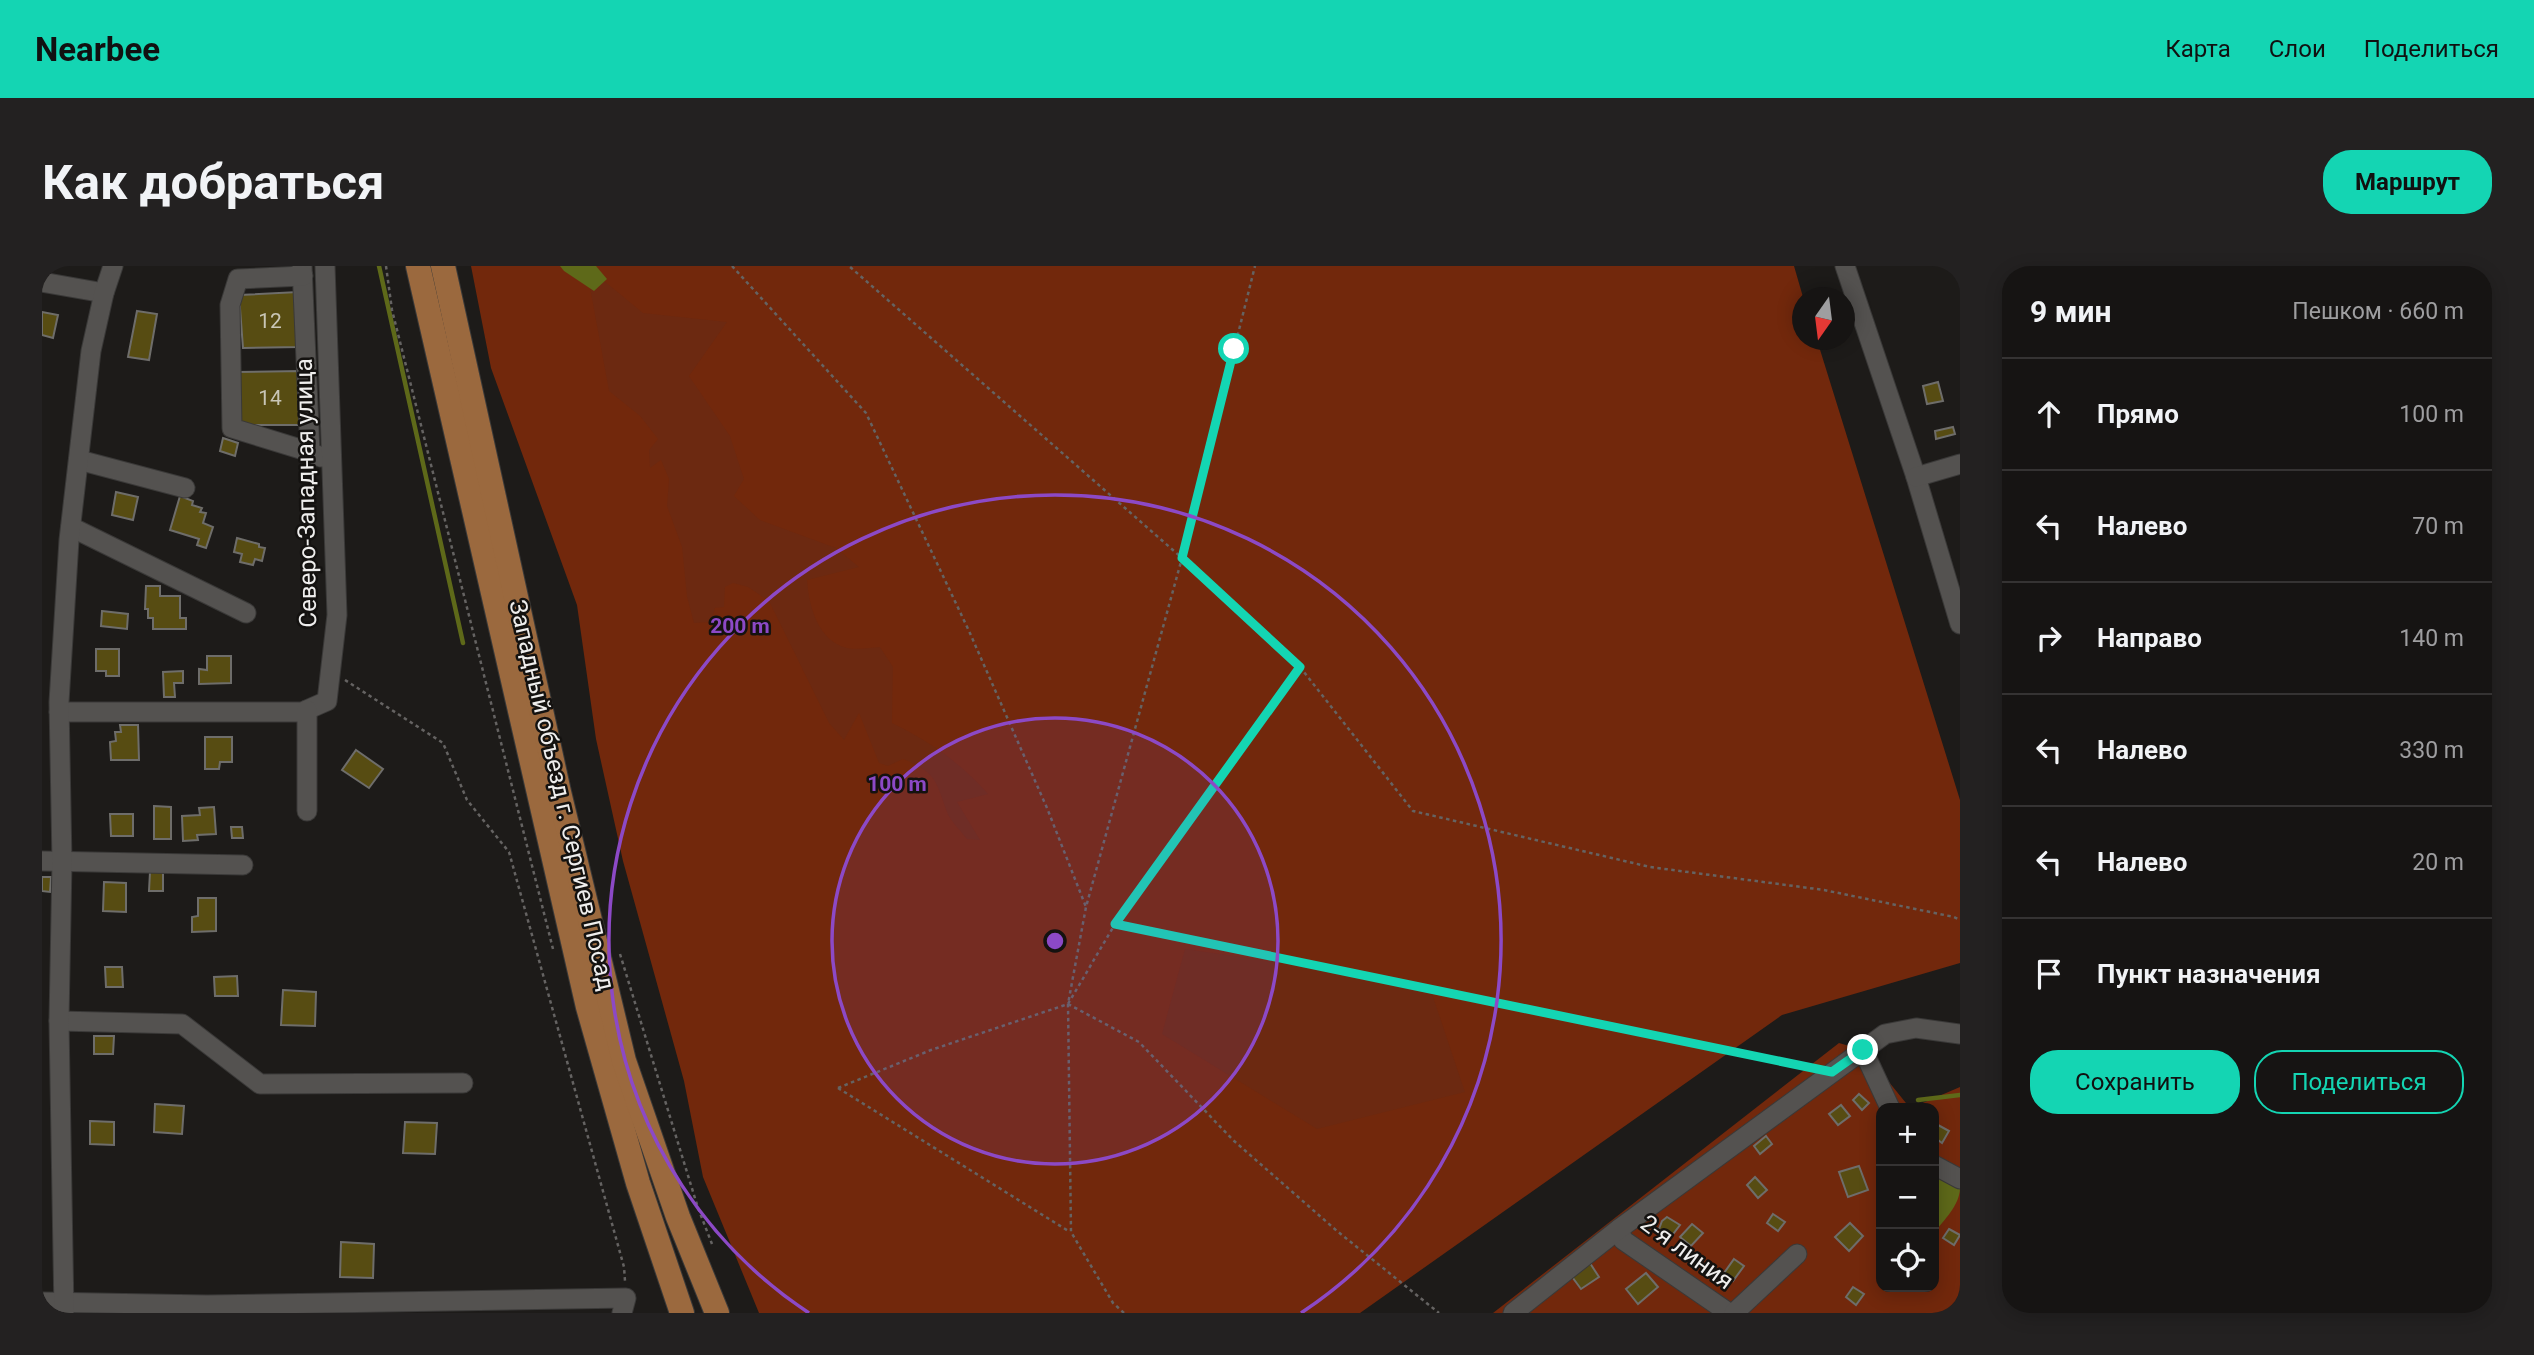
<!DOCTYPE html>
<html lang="ru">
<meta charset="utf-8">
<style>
body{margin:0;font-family:Roboto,sans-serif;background:#232121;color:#f1f3f6}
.controls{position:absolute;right:21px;bottom:21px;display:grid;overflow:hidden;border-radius:14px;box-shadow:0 4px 18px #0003}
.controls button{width:63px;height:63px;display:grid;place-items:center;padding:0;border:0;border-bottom:2px solid #353333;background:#161413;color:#f1f3f6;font:35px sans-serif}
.compass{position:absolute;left:1750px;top:21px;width:63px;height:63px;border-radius:50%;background:#161413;box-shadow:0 4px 18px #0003;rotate:194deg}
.stop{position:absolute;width:21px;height:21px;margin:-16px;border:5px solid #14d5b3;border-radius:50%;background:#fff}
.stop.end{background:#14d5b3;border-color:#fff;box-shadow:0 2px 7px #0008}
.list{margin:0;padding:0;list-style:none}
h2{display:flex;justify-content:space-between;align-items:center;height:91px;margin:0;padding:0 28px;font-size:30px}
h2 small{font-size:23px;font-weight:400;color:#9e9ea0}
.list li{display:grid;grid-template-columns:46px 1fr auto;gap:21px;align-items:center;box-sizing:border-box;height:112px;padding:0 28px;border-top:2px solid #353333}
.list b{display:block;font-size:26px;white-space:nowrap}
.list em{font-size:23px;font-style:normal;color:#9e9ea0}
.actions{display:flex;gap:14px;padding:21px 28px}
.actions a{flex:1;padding:16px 0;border:2px solid #14d5b3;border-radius:28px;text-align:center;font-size:24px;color:#14d5b3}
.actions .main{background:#14d5b3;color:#111}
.icon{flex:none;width:38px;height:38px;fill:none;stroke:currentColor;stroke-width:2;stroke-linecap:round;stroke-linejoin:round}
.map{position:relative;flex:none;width:1918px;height:1047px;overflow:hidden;border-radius:28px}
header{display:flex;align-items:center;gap:42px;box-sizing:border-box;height:98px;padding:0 35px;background:#14d5b3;color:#111}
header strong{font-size:33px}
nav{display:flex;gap:38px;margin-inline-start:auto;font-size:24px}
.intro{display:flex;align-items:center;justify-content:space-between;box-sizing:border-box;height:168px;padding:0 42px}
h1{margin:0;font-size:49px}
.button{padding:18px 32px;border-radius:28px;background:#14d5b3;color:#111;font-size:24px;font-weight:700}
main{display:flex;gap:42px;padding:0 42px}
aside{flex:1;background:#161413;border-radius:28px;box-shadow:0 4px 18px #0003}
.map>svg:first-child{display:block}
</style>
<header>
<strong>Nearbee</strong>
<nav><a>Карта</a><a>Слои</a><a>Поделиться</a></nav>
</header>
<div class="intro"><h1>Как добраться</h1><a class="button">Маршрут</a></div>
<main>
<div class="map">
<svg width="1918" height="1047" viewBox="0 0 1918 1047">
<rect width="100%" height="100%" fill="#1d1b19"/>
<!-- green -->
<g fill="#72280c">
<path d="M429 0H1752L1761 31 1760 74H1775L1918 534V697L1740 749 1318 1047H717L661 911 642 815 581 595 554 473 535 339 449 102Z"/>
<path d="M1797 777 1821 784 1868 842H1839V1021H1892V842H1869L1918 821V1047H1451Z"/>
</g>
<!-- forest -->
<g fill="#6c2911">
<path d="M544 0 601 47 685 56 647 110 688 170 702 213 692 230 718 254 794 282 817 301 765 314C767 338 774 369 799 380 809 385 827 382 838 381L851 401 850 457C886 474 920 498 946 528L915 536 938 574 925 573C919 565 909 556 905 546 894 515 894 506 861 493L846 500 837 497 817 447 802 474 787 457 727 335 706 321 691 317 683 321 682 341 673 342 669 356 652 357 645 331 640 281 625 240 627 213 619 194 608 202 607 184 616 173 598 150 567 125Z"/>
<path d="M1143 683 1387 719 1423 826 1275 863 1120 768Z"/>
</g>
<!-- water -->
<g fill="#5e6919">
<path d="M518 0H554L565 13 552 25 522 5Z"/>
<path d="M1892 909 1918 923C1917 940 1902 954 1892 967Z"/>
</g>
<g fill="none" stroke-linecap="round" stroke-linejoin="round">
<!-- stream -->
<g stroke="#5e6919" stroke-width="4.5">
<path d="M337 0 421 377"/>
<path d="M1876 834 1918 829"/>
</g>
</g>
<!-- building -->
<g fill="#574c12" stroke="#6e6d6a" stroke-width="2">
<path d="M256 26 257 81 201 82 197 29Z"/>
<path d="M95 45 115 48 107 94 86 91Z"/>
<path d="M0 46 16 49 11 72 0 69Z"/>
<path d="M260 105 261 159H198L194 106Z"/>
<path d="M1896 116 1901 135 1885 138 1881 120Z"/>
<path d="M1911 161 1913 168 1894 173 1893 165Z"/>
<path d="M181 172 196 177 193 190 178 185Z"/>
<path d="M74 226 96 231 91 254 70 249Z"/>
<path d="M138 230 151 235 150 239 160 242 158 246 164 247 161 257 171 261 164 282 155 279 157 273 128 264Z"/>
<path d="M195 272 217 278V281L223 282 220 295 213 293 211 299 198 296 200 288 192 286Z"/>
<path d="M104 320H118V330H138V352H144V363H111V352H106V343H103Z"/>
<path d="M60 345 86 348 85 363 59 360Z"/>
<path d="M54 383H77V410H64V405H54Z"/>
<path d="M165 390H189V417L157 418V403L165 404Z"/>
<path d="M141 405V417H132L133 431H122L121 406Z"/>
<path d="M78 459H96L97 494H69L68 476 74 475 73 466H79Z"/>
<path d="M163 471H190V496H178L177 503H163Z"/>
<path d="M314 484 341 503 327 522 300 504Z"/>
<path d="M112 540 129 541V573H112Z"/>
<path d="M172 541 174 568 155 569 156 574 141 575 140 550 158 549 157 542Z"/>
<path d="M68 548H91V570H69Z"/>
<path d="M189 561H200L201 572H190Z"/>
<path d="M108 606H121V625H107Z"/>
<path d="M0 611H9L8 626 0 625Z"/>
<path d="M62 616 84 617V646L61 645Z"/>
<path d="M156 632H174V665L150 666V651L156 650Z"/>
<path d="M63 701H80L81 721H64Z"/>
<path d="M195 710 196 730H173L172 711Z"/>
<path d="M241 724 274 726 273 760 239 759Z"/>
<path d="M52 770H72L71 788H52Z"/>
<path d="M1817 828 1827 837 1820 844 1811 834Z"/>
<path d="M113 838 142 840 140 868 112 866Z"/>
<path d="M1799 839 1808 850 1796 859 1787 848Z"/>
<path d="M48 855 72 856V879L48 878Z"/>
<path d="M363 856 395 857 393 888 361 887Z"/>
<path d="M1896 859 1907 865 1900 877 1892 871V865Z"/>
<path d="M1724 870 1730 878 1718 888 1712 880Z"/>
<path d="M1817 900 1826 924 1806 931 1797 906Z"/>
<path d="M1713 911 1725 924 1716 932 1705 919Z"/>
<path d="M1731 948 1743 956 1736 965 1725 957Z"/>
<path d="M1625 951 1638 959 1628 972 1617 963 1620 955Z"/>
<path d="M1808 957 1821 970 1807 985 1793 971Z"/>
<path d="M1650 958 1661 967 1649 980 1638 971Z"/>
<path d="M1907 963 1918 969 1912 979 1901 972Z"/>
<path d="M299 976 332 978 331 1012 298 1011Z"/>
<path d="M1692 993 1702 1000 1691 1015 1682 1007Z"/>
<path d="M1546 994 1557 1011 1539 1023 1528 1008Z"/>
<path d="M1604 1007 1616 1021 1596 1038 1584 1023Z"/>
<path d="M1811 1021 1822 1028 1814 1039 1804 1031Z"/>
</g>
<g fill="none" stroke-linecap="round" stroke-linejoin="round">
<!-- minor casing -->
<g stroke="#3a3938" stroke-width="21">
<g id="minor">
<path d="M260 0 268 186 279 191"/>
<path d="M1803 0 1874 211 1918 358"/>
<path d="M261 10 196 13 188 39 190 162 268 186"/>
<path d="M0 16 62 27"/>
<path d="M37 194 143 222"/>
<path d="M1874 211 1918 198"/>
<path d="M29 261 204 347"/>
<path d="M17 446H260L285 435 295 349 283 0"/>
<path d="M265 545V444"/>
<path d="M0 595 201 599"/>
<path d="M17 755 140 758 218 818 421 817"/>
<path d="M1821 784 1848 842"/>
<path d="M1892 899 1918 913"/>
<path d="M1577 963 1581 974 1687 1047"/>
<path d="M0 1036 165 1039 584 1032 580 1047"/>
<path d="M22 1047 17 755 20 596 17 436 27 274 49 85 62 27 71 0"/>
<path d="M1471 1047 1577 963 1843 768 1874 762 1918 768"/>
<path d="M1692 1047 1755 988"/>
</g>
</g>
<!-- major casing -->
<g stroke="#3a3938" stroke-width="26">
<g id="major">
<path d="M376 0 546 741 596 917 640 1047"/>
<path d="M401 0 517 526 582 795 636 951 675 1047"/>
</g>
</g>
<!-- path -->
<g stroke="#656362" stroke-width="2.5" stroke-dasharray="3.5 3.5" stroke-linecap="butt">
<path d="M344 0 350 44 511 683"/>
<path d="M690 0 824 147 927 365 1005 542 1044 641"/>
<path d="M1258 401 1371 545 1608 601 1782 624 1912 651 1918 654"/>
<path d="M303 414 401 477 425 534 467 586 582 1001 583 1015"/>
<path d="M1074 658 1766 802"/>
<path d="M578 688 656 942 670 978"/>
<path d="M1026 738 1097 776 1191 874 1295 965 1397 1047"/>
<path d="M796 822 889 784 1026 738 1073 658 1258 401 1140 292 807 0"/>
<path d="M796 822 1028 966"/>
<path d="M1082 1047 1071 1037 1029 966 1026 738 1044 641 1140 292 1213 0"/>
</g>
<!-- minor -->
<use href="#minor" stroke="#545250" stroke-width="19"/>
<!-- major -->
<use href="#major" stroke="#9b693e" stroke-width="24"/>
</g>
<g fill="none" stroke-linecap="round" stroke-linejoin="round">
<!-- route -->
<path stroke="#14d5b3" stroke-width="9" d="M1192 83 1140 292 1258 401 1073 658 1790 806 1821 784"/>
</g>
<!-- distance rings -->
<circle cx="1013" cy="675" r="223" fill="#8c49c6" fill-opacity=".12"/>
<g fill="none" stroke="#8c49c6" stroke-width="3.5">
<circle cx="1013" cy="675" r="223"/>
<path d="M767 1047A446 446 0 1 1 1259 1047"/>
</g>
<g text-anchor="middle" stroke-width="5" stroke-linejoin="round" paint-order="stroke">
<!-- number labels -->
<g font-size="21" fill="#c9c6b6">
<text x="228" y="62">12</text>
<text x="228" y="139">14</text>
</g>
<!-- street labels -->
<g font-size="24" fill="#efeeed" stroke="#141210">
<text transform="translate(264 227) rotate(-91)" y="8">Северо-Западная улица</text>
<text transform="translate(520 529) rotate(77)" y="8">Западный объезд г. Сергиев Посад</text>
<text transform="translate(1645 986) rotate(36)" y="8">2-я линия</text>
</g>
</g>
<circle cx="1013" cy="675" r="10" fill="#8c49c6" stroke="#141210" stroke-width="3.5"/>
<g font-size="21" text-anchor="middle" font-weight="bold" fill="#8c49c6" stroke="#141210" stroke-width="5" stroke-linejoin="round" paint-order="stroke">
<text x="698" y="367">200 m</text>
<text x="855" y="525">100 m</text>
</g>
</svg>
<div class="controls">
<button>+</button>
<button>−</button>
<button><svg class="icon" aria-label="locate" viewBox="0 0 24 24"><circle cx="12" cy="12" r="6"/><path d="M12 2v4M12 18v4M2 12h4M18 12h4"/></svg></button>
</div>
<svg class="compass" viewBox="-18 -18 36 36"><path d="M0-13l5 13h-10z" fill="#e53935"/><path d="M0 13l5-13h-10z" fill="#9e9ea0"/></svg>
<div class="stop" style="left:1192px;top:83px"></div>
<div class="stop end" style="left:1821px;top:784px"></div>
</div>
<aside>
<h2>9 мин<small>Пешком · 660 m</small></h2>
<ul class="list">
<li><svg class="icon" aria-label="ahead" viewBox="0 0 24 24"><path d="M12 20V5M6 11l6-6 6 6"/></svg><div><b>Прямо</b></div><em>100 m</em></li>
<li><svg class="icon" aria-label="left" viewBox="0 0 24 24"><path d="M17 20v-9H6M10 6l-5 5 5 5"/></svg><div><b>Налево</b></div><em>70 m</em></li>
<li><svg class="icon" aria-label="right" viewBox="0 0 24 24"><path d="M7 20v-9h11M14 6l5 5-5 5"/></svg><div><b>Направо</b></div><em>140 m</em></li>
<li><svg class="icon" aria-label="left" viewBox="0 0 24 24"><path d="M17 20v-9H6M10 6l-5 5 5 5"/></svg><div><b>Налево</b></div><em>330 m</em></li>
<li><svg class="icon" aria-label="left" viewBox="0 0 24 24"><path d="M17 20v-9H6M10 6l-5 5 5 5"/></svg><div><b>Налево</b></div><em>20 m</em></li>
<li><svg class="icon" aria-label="arrive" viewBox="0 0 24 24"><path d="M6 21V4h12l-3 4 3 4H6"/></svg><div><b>Пункт назначения</b></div></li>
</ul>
<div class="actions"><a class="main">Сохранить</a><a>Поделиться</a></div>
</aside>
</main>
